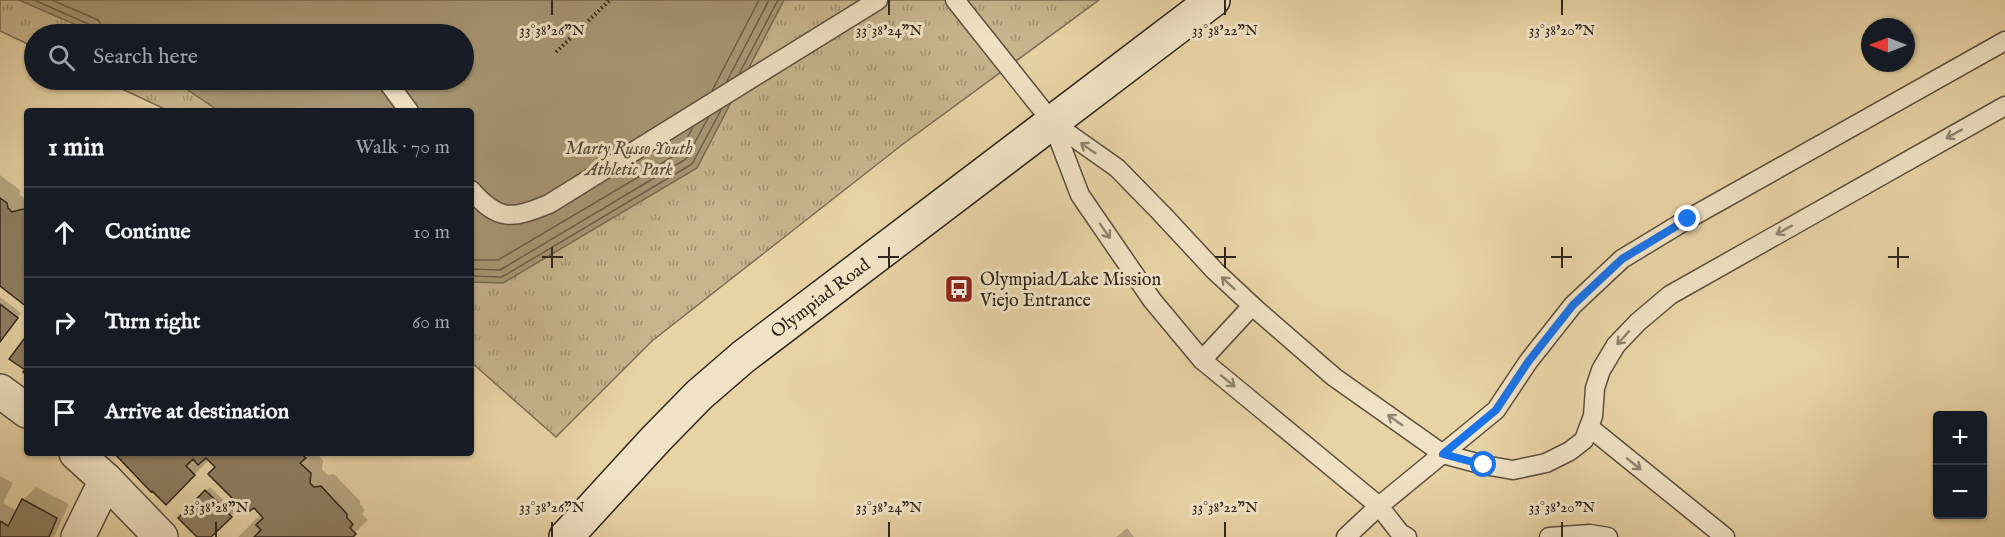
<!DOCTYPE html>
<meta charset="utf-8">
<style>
body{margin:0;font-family:"IM FELL English",serif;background:#20242c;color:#f1f3f6}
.controls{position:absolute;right:18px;bottom:18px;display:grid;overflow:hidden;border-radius:6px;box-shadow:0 2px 4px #0004}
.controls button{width:54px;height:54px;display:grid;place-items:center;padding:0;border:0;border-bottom:2px solid #363941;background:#171b24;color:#f1f3f6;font:30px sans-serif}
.compass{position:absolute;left:1861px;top:18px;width:54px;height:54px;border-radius:50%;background:#171b24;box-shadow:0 2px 4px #0004;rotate:270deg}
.stop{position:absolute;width:18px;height:18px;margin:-14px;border:4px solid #1a73e8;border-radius:50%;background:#fff}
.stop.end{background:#1a73e8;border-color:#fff;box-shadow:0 2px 6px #0008}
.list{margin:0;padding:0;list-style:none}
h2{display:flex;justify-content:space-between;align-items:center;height:78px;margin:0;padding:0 24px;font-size:26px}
h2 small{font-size:20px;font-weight:400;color:#9ea1a6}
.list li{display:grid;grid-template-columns:39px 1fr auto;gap:18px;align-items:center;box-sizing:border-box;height:90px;padding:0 24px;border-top:2px solid #363941}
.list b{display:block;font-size:22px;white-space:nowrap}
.list em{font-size:20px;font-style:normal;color:#9ea1a6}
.icon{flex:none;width:33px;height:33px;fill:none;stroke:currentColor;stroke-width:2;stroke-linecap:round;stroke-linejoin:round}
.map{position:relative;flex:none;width:2005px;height:537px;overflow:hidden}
.search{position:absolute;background:#171b24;box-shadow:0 2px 4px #0004;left:24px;top:24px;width:450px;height:66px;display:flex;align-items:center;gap:15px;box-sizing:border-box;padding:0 21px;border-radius:33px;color:#9ea1a6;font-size:22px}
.panel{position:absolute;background:#171b24;box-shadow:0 2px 4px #0004;left:24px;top:108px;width:450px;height:348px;border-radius:6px}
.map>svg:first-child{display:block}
</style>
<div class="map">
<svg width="2005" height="537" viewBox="0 0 2005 537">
<defs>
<pattern id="park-tufts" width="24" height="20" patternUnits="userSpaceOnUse" patternTransform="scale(1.5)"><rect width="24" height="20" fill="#c8b58e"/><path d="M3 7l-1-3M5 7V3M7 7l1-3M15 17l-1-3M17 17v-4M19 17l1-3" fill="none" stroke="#a39373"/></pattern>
</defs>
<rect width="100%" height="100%" fill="#e8d3a5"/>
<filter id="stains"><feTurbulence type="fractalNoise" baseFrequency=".00333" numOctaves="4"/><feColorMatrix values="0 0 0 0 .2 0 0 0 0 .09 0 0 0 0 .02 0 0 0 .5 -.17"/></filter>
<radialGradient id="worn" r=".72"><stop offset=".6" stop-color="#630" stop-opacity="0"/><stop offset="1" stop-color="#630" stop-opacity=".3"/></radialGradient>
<!-- park -->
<path fill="url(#park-tufts)" stroke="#7b6d55" stroke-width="1.5" d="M0 0H1099L903 144 652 341 556 437 471 362V111H169L103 80H464V34H34V47L0 31Z"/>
<!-- water -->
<path fill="#a99876" stroke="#786a52" stroke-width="1.5" d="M19 0H784L697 168 503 283 471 282V111H219L173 80H464V34H97Z"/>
<!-- shadow -->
<g fill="#0003">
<path d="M0 175 20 190V195L27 200V305L0 285Z"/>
<path d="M0 297 21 313 0 341Z"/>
<path d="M116 453H316L323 460 322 470 328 475 334 474 360 501V504L365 510 362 514 368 520 350 537H238L259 516 263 520 265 517 209 460 166 503Z"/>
<path d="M0 476 13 483 3 503 17 511 23 500 36 487 69 504 54 537H0Z"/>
<path d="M210 487 235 512 209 537H199L180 518Z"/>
<path d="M1127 528 1134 537H1116Z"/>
</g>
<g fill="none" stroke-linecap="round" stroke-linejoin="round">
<!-- shore -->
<g stroke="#6c5e49" stroke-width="1.5">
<path d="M34 0 93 26 97 30V34"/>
<path d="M52 0 98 20 103 27 105 34"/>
<path d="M739 74 778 0"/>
<path d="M727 81 769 0"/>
<path d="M712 91 759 0"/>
<path d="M471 260H498L679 153 693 127"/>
<path d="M471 269 500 270 686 159 708 118"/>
<path d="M471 276 502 277 692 164 721 110"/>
</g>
</g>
<!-- building -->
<g fill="#8f7f63" stroke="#2e251c" stroke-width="1.5">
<path d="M0 198 7 203 8 208 12 212 23 209 27 212V307L0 286Z"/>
<path d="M0 304 18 318 0 342Z"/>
<path d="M27 335V375L23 372 25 370 9 359Z"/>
<path d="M114 453H300L306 458 300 463 311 473 310 483 314 487 321 486 347 514V518L353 524 350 528 356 534 353 537H254L261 530 256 525 263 518 254 508 247 513 208 474 215 467 206 458 198 465 193 459 186 466 195 475 166 505 152 491 151 492Z"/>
<path d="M205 490 232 517 211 537H197L178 518Z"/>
<path d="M22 499 57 518 49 537H0V521L8 526Z"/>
</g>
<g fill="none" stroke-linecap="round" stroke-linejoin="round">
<!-- service casing -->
<g stroke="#5c503e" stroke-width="21">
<g id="service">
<path d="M955 0 1052 122 1117 168 1162 214 1215 271 1258 311 1334 377 1443 454 1484 465 1513 470 1546 463 1570 451 1584 440 1593 416 1595 388 1601 370 1616 345 1638 322 1670 295 2005 106"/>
<path d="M386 80 409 111"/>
<path d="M1052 122 1080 195 1152 300 1202 360 1379 506 1400 533 1407 537"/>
<path d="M471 190C499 222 512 219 549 204L878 0"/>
<path d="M1202 360 1252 306"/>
<path d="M1589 427 1725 537"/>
<path d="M1346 537 1379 506 1496 410 1528 362 1573 305 1622 259 1688 219 2005 41"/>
<path d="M1549 537 1590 534 1608 537"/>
</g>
</g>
<!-- minor casing -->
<g stroke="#5c503e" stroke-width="36">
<g id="minor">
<path d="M0 391 27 411"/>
<path d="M76 453 106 480 161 537"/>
<path d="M78 537 106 480"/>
</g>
</g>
<!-- secondary casing -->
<g stroke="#2e251c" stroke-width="36">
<path id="secondary" d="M566 537 656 439 699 395 743 357 1213 0"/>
</g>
<!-- path -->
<path stroke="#2e251c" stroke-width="4" stroke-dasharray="1.5 3" stroke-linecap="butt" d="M556 52 610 0"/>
<!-- service -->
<use href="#service" stroke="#f0e2c4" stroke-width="18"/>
<!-- minor -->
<use href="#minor" stroke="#f0e2c4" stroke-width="33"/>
<!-- secondary -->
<use href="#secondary" stroke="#f0e2c4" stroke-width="33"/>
</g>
<!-- one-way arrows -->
<defs><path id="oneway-shaft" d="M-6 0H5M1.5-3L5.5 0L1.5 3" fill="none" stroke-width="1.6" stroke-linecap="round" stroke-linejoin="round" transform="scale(1.5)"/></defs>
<g stroke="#8f8470">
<use href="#oneway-shaft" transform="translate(1954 134) rotate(151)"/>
<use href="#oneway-shaft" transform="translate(1088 148) rotate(-145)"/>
<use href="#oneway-shaft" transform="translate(1784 230) rotate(151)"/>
<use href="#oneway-shaft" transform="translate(1105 231) rotate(55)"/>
<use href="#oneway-shaft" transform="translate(1228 283) rotate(-137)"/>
<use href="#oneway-shaft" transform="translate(1623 338) rotate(132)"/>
<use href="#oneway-shaft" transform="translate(1228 381) rotate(39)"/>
<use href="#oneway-shaft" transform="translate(1395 420) rotate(-145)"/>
<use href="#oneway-shaft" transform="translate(1634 464) rotate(39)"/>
</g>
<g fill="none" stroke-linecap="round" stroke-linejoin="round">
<!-- route -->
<path stroke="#1a73e8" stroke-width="8" d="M1484 465 1443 454 1496 410 1528 362 1573 305 1622 259 1688 219"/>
</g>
<!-- ticks -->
<path fill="none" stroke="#2e251c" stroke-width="2" d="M552 0V15M889 0V15M1225 0V15M1562 0V15M552 247V268M889 247V268M1225 247V268M1562 247V268M1898 247V268M542 257H563M878 257H899M1215 257H1236M1551 257H1572M1888 257H1909M216 522V537M552 522V537M889 522V537M1225 522V537M1562 522V537"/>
<!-- icons -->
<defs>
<g id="bus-square" transform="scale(1.5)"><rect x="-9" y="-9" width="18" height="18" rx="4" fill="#8f2418" stroke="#f0e2c4"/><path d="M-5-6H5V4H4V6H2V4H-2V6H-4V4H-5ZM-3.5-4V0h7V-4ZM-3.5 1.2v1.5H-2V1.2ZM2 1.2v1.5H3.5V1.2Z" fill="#fff"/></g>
</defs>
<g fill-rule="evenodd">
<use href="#bus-square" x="959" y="289"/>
</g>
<g text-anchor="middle" stroke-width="6" stroke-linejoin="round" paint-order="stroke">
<!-- park labels -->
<g font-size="18" font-style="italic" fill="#544938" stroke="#f0e2c4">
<text x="629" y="154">Marty Russo Youth<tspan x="629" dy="21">Athletic Park</tspan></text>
</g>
<!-- poi labels -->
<g font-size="18" fill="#2e251c" stroke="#f0e2c4" text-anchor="start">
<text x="980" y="285">Olympiad/Lake Mission<tspan x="980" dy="21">Viejo Entrance</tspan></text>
</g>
<!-- street labels -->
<g font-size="18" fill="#2e251c" stroke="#f0e2c4">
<text transform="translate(820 298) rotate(-37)" y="6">Olympiad Road</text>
</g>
</g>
<g font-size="15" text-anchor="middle" fill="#2e251c" stroke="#f0e2c4" stroke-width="6" stroke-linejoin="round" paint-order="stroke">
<text x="552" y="35">33°38'26"N</text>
<text x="889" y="35">33°38'24"N</text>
<text x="1225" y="35">33°38'22"N</text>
<text x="1562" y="35">33°38'20"N</text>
<text x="216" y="512">33°38'28"N</text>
<text x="552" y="512">33°38'26"N</text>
<text x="889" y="512">33°38'24"N</text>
<text x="1225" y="512">33°38'22"N</text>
<text x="1562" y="512">33°38'20"N</text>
</g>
<rect width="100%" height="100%" filter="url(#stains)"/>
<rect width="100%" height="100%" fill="url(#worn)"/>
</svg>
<div class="controls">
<button>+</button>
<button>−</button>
</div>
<svg class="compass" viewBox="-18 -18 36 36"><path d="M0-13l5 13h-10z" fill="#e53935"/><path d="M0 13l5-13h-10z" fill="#9ea1a6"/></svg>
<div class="stop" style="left:1484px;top:465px"></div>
<div class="stop end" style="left:1688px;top:219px"></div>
<div class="search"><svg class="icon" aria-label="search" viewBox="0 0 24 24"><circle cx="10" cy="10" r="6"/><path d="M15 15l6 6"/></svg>Search here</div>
<section class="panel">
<h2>1 min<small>Walk · 70 m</small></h2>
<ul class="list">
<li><svg class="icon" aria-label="ahead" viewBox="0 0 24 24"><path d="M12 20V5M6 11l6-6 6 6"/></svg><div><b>Continue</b></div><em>10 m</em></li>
<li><svg class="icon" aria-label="right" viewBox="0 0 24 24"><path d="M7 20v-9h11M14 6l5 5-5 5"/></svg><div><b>Turn right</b></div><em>60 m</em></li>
<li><svg class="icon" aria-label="arrive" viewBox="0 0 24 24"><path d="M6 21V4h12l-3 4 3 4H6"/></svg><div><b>Arrive at destination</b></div></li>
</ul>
</section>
</div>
